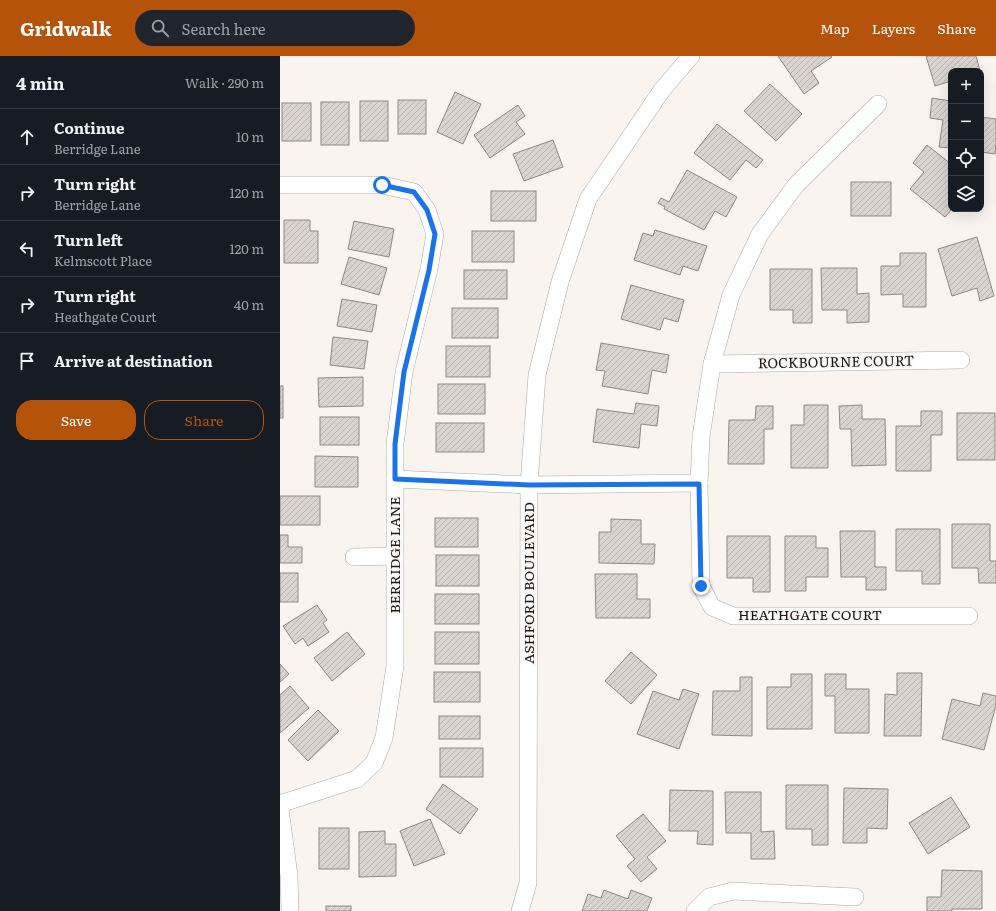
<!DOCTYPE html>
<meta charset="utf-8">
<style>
body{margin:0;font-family:Literata,serif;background:#20242c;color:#f1f3f6}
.controls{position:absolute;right:12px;top:12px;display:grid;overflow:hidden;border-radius:8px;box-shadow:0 4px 16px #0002}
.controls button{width:36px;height:36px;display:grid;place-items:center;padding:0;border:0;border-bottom:1px solid #363941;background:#171b24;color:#f1f3f6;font:20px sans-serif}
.stop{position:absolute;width:12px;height:12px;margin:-9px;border:3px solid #1a73e8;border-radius:50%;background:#fff}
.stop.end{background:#1a73e8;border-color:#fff;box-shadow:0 1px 4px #0008}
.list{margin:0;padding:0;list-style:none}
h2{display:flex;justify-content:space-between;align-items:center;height:52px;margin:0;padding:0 16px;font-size:17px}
h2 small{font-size:13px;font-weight:400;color:#9ea1a6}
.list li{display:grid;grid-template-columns:26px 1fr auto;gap:12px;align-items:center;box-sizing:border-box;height:56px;padding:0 16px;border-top:1px solid #363941}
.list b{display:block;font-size:15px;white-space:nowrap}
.list p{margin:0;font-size:13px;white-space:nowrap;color:#9ea1a6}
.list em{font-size:13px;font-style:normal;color:#9ea1a6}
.actions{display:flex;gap:8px;padding:12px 16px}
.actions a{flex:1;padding:9px 0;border:1px solid #b45309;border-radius:16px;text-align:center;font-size:14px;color:#b45309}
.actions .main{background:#b45309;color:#fff}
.icon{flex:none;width:22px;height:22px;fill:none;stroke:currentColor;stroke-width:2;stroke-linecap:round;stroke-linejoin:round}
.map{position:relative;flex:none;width:716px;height:855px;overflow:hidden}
header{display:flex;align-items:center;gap:24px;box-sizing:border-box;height:56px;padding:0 20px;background:#b45309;color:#fff}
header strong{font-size:19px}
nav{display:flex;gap:22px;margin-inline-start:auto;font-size:14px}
.search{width:280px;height:36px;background:#20242c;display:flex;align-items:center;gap:10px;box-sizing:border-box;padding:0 14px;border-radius:22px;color:#9ea1a6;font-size:15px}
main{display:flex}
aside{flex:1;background:#171b24}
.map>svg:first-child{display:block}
</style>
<header>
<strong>Gridwalk</strong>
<div class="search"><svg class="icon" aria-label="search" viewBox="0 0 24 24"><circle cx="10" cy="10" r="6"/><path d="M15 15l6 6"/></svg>Search here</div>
<nav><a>Map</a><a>Layers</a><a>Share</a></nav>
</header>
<main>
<aside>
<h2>4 min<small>Walk · 290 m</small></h2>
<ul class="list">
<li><svg class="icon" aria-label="ahead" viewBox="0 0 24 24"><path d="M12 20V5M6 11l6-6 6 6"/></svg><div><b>Continue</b><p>Berridge Lane</p></div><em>10 m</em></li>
<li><svg class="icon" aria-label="right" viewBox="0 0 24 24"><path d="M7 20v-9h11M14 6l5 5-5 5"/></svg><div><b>Turn right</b><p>Berridge Lane</p></div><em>120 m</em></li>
<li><svg class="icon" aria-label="left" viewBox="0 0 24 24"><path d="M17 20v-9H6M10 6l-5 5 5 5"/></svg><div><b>Turn left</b><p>Kelmscott Place</p></div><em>120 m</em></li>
<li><svg class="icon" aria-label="right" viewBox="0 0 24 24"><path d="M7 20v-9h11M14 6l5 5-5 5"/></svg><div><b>Turn right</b><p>Heathgate Court</p></div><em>40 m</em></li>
<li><svg class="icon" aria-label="arrive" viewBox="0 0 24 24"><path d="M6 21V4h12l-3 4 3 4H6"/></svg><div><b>Arrive at destination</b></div></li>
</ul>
<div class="actions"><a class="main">Save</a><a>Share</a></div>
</aside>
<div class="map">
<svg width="716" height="855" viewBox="0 0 716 855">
<defs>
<pattern id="building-hatch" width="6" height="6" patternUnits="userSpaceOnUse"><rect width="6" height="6" fill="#d9d4d0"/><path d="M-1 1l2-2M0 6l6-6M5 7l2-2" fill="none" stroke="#bab5b2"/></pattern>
</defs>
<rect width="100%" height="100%" fill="#faf4f1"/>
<!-- building -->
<g fill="url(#building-hatch)" stroke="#8e8986">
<path d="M498 0H551L552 1 531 15 539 27 524 38Z"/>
<path d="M646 0H696L700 15H671V25L655 30Z"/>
<path d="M490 28 522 58 496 85 464 55Z"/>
<path d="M175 36 201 48 183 88 157 76Z"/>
<path d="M652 42 671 45V92L659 91 663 64 650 62Z"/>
<rect x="118" y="44" width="28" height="34"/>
<rect x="80" y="45" width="28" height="40"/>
<rect x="41" y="46" width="28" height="43"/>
<rect x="2" y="47" width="29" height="38"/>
<path d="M238 49 245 60 236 66 245 78 210 102 194 79Z"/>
<path d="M701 61 716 63V88L715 98 701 96Z"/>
<path d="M437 68 483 104 476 112 466 104 450 124 414 97Z"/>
<path d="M273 84 283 111 244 125 233 98Z"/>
<path d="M647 89 671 108V153H672L665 161 630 133 644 116 633 107Z"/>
<path d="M407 114 457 141 446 161 435 155 424 174 384 153 385 151 378 147 381 142 389 146Z"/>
<rect x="571" y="126" width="40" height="34"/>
<rect x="211" y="135" width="45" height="30"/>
<path d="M4 164H30V175H38V207H4Z"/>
<path d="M74 165 114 173 109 201 68 193Z"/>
<path d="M375 174 427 190 418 215 403 210 400 219 354 204 363 177 373 180Z"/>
<rect x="192" y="175" width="42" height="31"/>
<path d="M697 181 714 240 700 245 697 232 672 240 658 193Z"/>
<path d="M620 197H646V251H623V238L601 239V210H620Z"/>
<path d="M69 201 107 212 99 239 61 228Z"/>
<path d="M541 212H577V238L589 237V266L567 267V254H542Z"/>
<path d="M490 213H532V267H513V254H490Z"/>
<rect x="184" y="214" width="43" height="29"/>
<path d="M351 229 404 244 398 266 384 262 380 274 341 263Z"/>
<path d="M62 243 97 249 92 276 57 270Z"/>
<rect x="172" y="252" width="46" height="30"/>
<path d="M53 281 88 285 84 313 50 309Z"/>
<path d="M321 287 389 299 386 317 372 314 368 338 322 330 325 315 316 314Z"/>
<rect x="166" y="290" width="44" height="31"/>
<path d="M83 321V350L39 351 38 322Z"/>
<rect x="158" y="328" width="47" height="30"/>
<rect x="0" y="330" width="3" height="32"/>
<path d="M356 347 379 350 377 370 361 368 359 392 313 386 317 353 354 358Z"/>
<path d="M524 349H548V412H511V369H524Z"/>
<path d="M582 349V363H605L606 409 572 410 571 373H560L559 350Z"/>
<path d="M476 350H493V373H484V408H448L449 364H475Z"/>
<path d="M641 355H662V379H651V415H616V370H641Z"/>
<rect x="677" y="357" width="38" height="47"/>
<rect x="40" y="361" width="39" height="28"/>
<rect x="156" y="367" width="48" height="29"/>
<path d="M35 400 78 401V431H35Z"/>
<rect x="0" y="440" width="40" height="29"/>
<rect x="155" y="462" width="43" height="29"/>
<path d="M331 463 361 464V488H375L374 508 319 507V476H331Z"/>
<path d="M672 468H710V505H716V527H699L698 512H672Z"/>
<path d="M616 473H660V528H642V515H616Z"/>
<path d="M560 475H595V511H606V534H586V521H561Z"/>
<path d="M0 479H8V491H22V507H0Z"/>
<path d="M447 480H490V536H473V522H447Z"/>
<path d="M505 480H536V492H548V521H526V535H505Z"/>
<rect x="156" y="499" width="43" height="31"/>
<rect x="0" y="517" width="18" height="29"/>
<path d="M315 518H357V543H370V562H316Z"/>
<rect x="155" y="538" width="44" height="30"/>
<path d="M37 549 47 564 43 567 49 576 28 590 23 582 15 588 3 570Z"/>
<path d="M67 576 85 598 52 625 34 602Z"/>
<rect x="155" y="576" width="44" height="32"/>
<path d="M351 596 377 619 351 648 325 625Z"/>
<path d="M0 608 9 618 0 626Z"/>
<rect x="154" y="616" width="46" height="30"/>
<path d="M617 617H642L641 680H604L605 638 617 639Z"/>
<path d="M511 618H532V673H487V631H511Z"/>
<path d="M545 618H566V633H589V677H555V640H545Z"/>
<path d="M460 621H472V680L432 679 433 635H460Z"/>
<path d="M10 630 29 652 0 677V639Z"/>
<path d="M403 633 419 638 399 693 357 678 373 635 399 644Z"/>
<path d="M703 637 716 640V649L704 694 662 683 672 643 700 650Z"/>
<path d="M38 654 59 675 28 705 8 684Z"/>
<rect x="159" y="660" width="41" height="23"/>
<rect x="160" y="692" width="43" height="29"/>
<path d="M163 728 198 753 180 778 146 753Z"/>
<path d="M506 729H548V789H532V773H506Z"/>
<path d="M564 732 608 733 607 773 587 772V787H563Z"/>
<path d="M390 734 433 735V789L417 788 418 775H389Z"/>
<path d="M445 736H481V776L494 775 495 803H471V777H446Z"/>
<path d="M671 741 690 771 648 798 629 767Z"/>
<path d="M363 758 386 785 367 801 377 813 361 826 347 810 355 803 336 780Z"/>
<path d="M150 763 165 798 134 810 120 775Z"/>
<rect x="39" y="772" width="30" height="41"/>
<path d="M105 775V788H116V820L79 821V776Z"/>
<path d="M662 814 702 815V853H672V855H647V841H661Z"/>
<path d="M324 834 348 843 351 834 372 842 367 855H302L308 838 321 842Z"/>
<rect x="46" y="850" width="25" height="5"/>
</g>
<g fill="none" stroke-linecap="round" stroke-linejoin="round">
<!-- minor casing -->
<g stroke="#aea9a6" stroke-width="18">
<g id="minor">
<path d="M598 48 516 129 480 178 451 239 432 308 421 381 419 427 421 530 432 551 453 560H689"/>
<path d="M0 129H102L134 136 147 154 155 178 149 213 124 316 115 388V610L104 682 94 707 77 723 0 748"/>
<path d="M432 308 681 304"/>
<path d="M115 423 249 429 419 427"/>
<path d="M74 501 115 500"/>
<path d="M0 753 9 820 10 855"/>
<path d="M240 855 248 827 249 429 257 319 280 226 308 143 382 34 411 0"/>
<path d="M415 855 429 841 453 835 575 841"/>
</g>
</g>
<!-- minor -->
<use href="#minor" stroke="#fff" stroke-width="17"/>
</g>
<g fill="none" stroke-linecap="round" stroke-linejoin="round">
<!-- route -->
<path stroke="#1a73e8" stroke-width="5" d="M102 129 134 136 147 154 155 178 149 214 124 316 115 388V423L249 429 419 428 421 530"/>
</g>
<g text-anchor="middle" stroke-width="3" stroke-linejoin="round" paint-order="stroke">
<!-- street labels -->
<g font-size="14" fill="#191816" stroke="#faf4f1">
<text transform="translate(556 306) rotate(-1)" y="5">ROCKBOURNE COURT</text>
<text transform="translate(115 499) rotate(-90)" y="5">BERRIDGE LANE</text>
<text transform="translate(249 527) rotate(-90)" y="5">ASHFORD BOULEVARD</text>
<text x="530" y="564">HEATHGATE COURT</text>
</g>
</g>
</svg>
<div class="controls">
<button>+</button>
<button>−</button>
<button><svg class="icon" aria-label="locate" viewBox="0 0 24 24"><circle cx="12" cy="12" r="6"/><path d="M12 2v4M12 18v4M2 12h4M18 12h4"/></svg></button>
<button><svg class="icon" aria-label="layers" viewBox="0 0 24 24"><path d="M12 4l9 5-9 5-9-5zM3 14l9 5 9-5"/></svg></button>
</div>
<div class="stop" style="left:102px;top:129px"></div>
<div class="stop end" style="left:421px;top:530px"></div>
</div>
</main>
